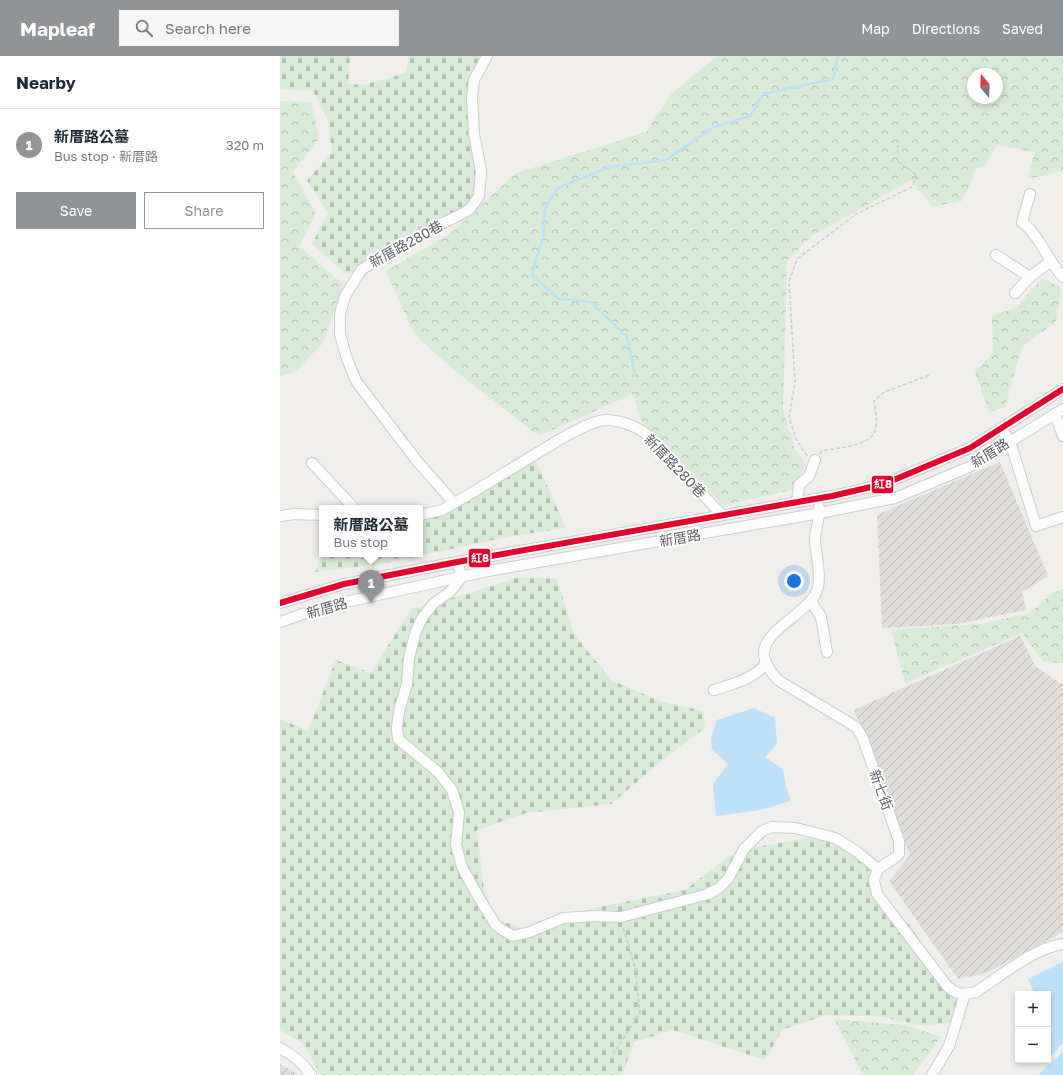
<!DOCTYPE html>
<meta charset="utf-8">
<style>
body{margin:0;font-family:"Golos Text","Noto Sans TC",sans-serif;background:#f6f6f7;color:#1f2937}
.controls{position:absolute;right:12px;bottom:12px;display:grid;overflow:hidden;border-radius:0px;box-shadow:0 2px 6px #0003}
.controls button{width:36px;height:36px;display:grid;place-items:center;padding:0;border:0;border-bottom:1px solid #e0e1e3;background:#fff;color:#1f2937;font:20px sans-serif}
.compass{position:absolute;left:687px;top:12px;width:36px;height:36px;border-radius:50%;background:#fff;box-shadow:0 2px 6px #0003;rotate:342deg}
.you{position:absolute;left:514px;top:525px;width:14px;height:14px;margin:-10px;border:3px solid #fff;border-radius:50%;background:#1a73e8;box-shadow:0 0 0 6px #1a73e833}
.badge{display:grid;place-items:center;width:26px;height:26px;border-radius:50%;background:#919496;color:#fff;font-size:13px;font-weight:700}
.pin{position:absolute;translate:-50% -33px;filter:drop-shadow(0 1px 2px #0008)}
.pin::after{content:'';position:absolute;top:21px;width:14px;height:12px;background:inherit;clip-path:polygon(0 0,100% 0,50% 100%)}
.popup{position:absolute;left:39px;top:449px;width:104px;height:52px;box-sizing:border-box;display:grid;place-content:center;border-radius:0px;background:#fff;filter:drop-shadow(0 1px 3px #0005);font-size:13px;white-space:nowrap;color:#747a83}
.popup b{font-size:15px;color:#1f2937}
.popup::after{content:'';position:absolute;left:50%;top:100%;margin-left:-8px;border:8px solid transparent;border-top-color:#fff}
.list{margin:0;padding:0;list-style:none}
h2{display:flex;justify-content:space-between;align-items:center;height:52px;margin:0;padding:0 16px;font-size:17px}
h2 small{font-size:13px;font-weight:400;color:#747a83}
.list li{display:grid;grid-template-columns:26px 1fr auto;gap:12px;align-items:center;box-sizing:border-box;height:72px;padding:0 16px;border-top:1px solid #e0e1e3}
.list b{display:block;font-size:15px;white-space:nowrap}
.list p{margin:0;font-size:13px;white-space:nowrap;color:#747a83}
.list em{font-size:13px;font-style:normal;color:#747a83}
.actions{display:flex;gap:8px;padding:12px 16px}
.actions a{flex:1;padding:9px 0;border:1px solid #919496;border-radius:0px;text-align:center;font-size:14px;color:#919496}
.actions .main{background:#919496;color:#fff}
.icon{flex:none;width:22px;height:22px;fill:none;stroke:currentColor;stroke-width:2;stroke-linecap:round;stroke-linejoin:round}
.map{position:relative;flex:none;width:783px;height:1019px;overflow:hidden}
header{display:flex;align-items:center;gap:24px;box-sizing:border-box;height:56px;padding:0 20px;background:#919496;color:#fff}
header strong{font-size:19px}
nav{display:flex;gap:22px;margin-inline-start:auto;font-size:14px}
.search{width:280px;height:36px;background:#f6f6f7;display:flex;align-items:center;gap:10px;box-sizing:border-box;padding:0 14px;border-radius:0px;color:#747a83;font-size:15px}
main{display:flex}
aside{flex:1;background:#fff}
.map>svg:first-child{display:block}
</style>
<header>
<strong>Mapleaf</strong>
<div class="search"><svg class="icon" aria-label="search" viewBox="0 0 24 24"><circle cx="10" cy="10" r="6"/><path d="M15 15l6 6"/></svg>Search here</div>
<nav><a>Map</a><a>Directions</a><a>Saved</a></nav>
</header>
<main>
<aside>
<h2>Nearby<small></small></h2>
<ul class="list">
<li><span class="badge">1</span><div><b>新厝路公墓</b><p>Bus stop · 新厝路</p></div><em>320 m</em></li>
</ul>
<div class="actions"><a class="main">Save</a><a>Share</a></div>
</aside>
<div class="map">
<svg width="783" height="1019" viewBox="0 0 783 1019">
<defs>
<pattern id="industrial-furrows" width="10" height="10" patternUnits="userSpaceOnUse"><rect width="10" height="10" fill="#dfddda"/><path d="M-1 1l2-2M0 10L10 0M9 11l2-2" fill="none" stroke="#b8b7b5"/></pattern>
<pattern id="forest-crowns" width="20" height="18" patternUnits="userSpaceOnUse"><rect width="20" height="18" fill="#d8ebd6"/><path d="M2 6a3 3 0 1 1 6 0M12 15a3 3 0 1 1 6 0" fill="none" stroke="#b2c2b1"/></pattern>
<pattern id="cemetery-stones" width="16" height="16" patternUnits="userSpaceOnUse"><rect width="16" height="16" fill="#d8ebd6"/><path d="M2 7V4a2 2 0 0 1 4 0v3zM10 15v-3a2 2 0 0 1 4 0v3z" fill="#b2c2b1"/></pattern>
</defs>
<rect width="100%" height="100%" fill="#efeeea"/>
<!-- industrial -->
<g fill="url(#industrial-furrows)">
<path d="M720 406 768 520 742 536 746 554 677 568 602 572 597 459Z"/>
<path d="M740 580 756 611 783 629V876L706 917 678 923 609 825 630 799 574 654Z"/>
<path d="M0 1008 20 1019H0Z"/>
</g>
<!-- forest -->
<g fill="url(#forest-crowns)" fill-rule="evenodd">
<path d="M437 0H783V115L747 123 755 96 717 89 705 109 695 113 690 128 682 145 652 151 631 124 532 180 507 204 503 354 515 393 526 409 512 434 443 449 360 363 353 338 259 380 174 314 134 278 106 215 171 177 236 117 366 76 391 38ZM693 18H717V42H693Z"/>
<path d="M0 45 31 46 39 82 13 116 36 158 19 190 63 228 43 287 15 316 0 320Z"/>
<path d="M762 222 781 232 776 266 742 290 725 351 709 356 695 316 713 296 712 260 737 251Z"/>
<path d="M783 533V607L763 606 742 577 625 627 611 574 701 568 750 557 772 537Z"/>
<path d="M554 963 625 969 661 981 633 1019H583Z"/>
</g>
<!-- cemetery -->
<g fill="url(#cemetery-stones)">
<path d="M0 0H70L68 28 83 29 126 17 129 0H204L193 24 201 115 199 140 176 161 79 215 66 218 32 188 48 157 27 124 52 97 48 64 33 35 0 33Z"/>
<path d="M255 403 286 472 227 481 106 507 35 516 43 498H140V459L166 454Z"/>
<path d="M239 521 277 523 294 578 331 624 380 645 423 655 425 672 386 701 331 748 246 757 197 774 204 834 217 864 247 873 319 851 405 834 456 795 557 777 596 822 613 865 629 868 653 904 667 921 687 963 647 970 595 960 546 959 502 974 485 1004 393 974 354 986 342 1019H41L23 988 0 974V663L28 675 56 604 91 617 131 553 187 538Z"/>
</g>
<!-- water -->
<g fill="#bfe0f9">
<path d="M474 652 495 662 497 688 485 701 503 713 506 730 511 745 480 754 436 760 433 728 448 708 432 694 431 681 437 664Z"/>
<path d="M783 906V987L768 1003V938H755L748 923Z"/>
<path d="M783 996V1019H759V1018Z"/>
</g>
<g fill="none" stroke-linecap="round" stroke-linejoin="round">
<!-- stream -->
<path stroke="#bfe0f9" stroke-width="2.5" d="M355 319 347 281 311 246 279 243 252 219 263 180 265 152 278 132 329 111 386 104 434 71 470 60 483 38 553 23 558 0"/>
<!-- minor casing -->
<g stroke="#cbcccc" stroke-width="12">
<g id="minor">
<path d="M750 138 742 166C760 180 767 204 783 221"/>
<path d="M716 199 750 221"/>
<path d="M735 237 750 221 771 205"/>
<path d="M775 358 783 380"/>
<path d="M721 372 730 385 756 470 783 461"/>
<path d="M32 407 74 452"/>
<path d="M517 446 519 429 529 420 535 404"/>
<path d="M174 447 137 405 76 325 66 300 60 278V258L65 240 82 213 152 172 176 161 190 153 199 140 201 115 194 78 192 42 194 24 207 0"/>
<path d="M539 451C540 462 536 471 535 482 535 497 543 523 536 537 526 559 476 577 485 604 489 614 493 620 501 626L568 666 576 671 582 680 619 785V798L616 801 598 813 594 824 597 838 667 930C677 939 682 939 696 936 720 920 754 892 783 888"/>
<path d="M140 459 162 454C195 436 227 415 259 396 274 387 308 365 325 364 338 364 354 369 365 377L442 459"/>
<path d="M0 460 14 458 42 459"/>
<path d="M177 506 182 521 170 536 154 547 142 562 135 578 129 602 127 628 119 655 117 672 118 683 158 716 172 734 179 756 176 789 182 811 199 842 215 868 221 873 233 880 250 876 283 862 316 860 341 861 428 838 439 832 448 823 464 793 482 775 492 771 516 772 555 782 576 795 598 813"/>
<path d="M531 545 541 561 547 596"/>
<path d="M0 547 64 528 177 506 552 440 604 428 690 392 783 333"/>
<path d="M0 566 43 551 208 515 540 457 615 442 689 411 783 353"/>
<path d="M434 634C452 628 475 623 486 607"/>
<path d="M0 992C11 998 24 1008 31 1019"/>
<path d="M652 1019 669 990 685 938"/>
</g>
</g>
<!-- path -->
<g stroke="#cacfcc" stroke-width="1.5" stroke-dasharray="4 2" stroke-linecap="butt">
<path d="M540 398 542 395C557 392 587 390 594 377 599 369 595 354 594 345L604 336 650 319"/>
<path d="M527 400 516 383 509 362 515 326 509 225 517 203 576 158 632 131 637 119 617 105 618 89"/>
<path d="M333 998 360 957 355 912 343 871"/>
</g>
<!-- minor -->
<use href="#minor" stroke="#fdfcfc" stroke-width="10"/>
<!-- bus-1 casing -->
<g stroke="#fff" stroke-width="9">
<path id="bus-1" d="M0 547 64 528 177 506 552 440 604 428 690 392 783 333"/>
</g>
<!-- bus-1 -->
<use href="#bus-1" stroke="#e4002b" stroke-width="6"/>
</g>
<g text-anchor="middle" stroke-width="4" stroke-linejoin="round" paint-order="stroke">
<!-- street labels -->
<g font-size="14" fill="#5f6368" stroke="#fff">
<text transform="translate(126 188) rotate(-29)" y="5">新厝路280巷</text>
<text transform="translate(710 397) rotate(-32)" y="5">新厝路</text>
<text transform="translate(395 410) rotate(46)" y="5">新厝路280巷</text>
<text transform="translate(400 482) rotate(-10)" y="5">新厝路</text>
<text transform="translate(47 552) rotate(-16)" y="5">新厝路</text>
<text transform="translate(601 734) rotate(70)" y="5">新七街</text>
</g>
</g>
<g stroke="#fff" stroke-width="1.5">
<rect x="591" y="419" width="23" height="19" rx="4" fill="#e4002b"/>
<rect x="188" y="492" width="23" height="20" rx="4" fill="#e4002b"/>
</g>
<g font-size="11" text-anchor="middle" font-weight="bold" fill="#fff">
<text x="603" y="432">紅8</text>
<text x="200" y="506">紅8</text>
</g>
</svg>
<div class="controls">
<button>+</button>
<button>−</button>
</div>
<svg class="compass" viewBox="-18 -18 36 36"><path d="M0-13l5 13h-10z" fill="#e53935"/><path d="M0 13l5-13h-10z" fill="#747a83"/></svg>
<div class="you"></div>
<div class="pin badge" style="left:91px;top:547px">1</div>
<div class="popup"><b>新厝路公墓</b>Bus stop</div>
</div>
</main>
